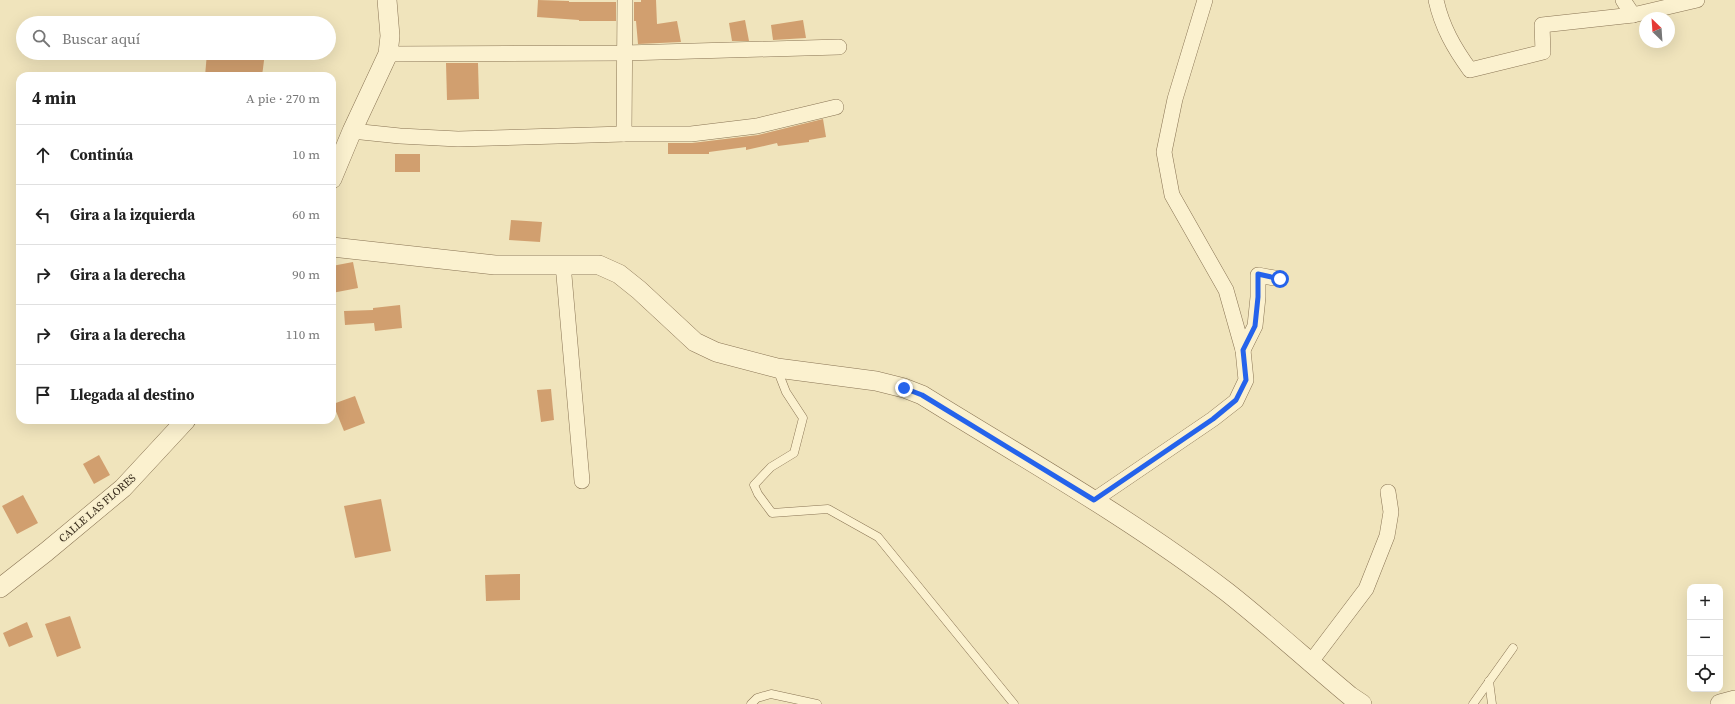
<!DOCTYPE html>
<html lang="es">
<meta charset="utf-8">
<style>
body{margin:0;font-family:"Source Serif 4",serif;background:#f2f2f2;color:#222}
.controls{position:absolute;right:12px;bottom:12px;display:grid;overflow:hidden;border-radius:8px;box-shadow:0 4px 16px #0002}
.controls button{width:36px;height:36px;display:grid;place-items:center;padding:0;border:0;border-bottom:1px solid #e0e0e0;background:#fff;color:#222;font:20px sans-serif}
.compass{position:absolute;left:1639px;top:12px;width:36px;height:36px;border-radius:50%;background:#fff;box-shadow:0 4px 16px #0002;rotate:335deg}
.stop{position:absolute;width:12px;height:12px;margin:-9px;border:3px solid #2563eb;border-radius:50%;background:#fff}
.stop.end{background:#2563eb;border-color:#fff;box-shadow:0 1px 4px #0008}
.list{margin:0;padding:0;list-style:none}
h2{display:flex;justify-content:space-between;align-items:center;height:52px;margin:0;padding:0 16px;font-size:17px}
h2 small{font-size:13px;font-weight:400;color:#767676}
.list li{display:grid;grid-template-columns:26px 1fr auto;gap:12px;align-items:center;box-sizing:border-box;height:60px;padding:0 16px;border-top:1px solid #e0e0e0}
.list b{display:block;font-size:15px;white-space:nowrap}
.list em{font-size:13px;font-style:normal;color:#767676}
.icon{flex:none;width:22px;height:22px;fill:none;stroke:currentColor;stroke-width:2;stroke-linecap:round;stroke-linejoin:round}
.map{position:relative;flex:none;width:1735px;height:704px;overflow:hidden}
.search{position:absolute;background:#fff;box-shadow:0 4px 16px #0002;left:16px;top:16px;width:320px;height:44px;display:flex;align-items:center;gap:10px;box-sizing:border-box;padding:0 14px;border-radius:22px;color:#767676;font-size:15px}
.panel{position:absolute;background:#fff;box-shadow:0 4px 16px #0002;left:16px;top:72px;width:320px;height:352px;border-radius:12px}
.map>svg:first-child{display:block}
</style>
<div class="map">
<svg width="1735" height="704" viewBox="0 0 1735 704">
<rect width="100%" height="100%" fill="#f0e4bc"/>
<!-- building -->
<g fill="#d19f6f">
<path d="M538 0 569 1V2H616V21H579V20L537 17Z"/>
<path d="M641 0H656L657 24 677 21 681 42 638 44 636 21H634V2H641Z"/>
<path d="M745 20 749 41H732L729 23Z"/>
<path d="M803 20 806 38 773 40 771 25Z"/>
<path d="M207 53H265L262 76H205Z"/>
<path d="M446 63H478L479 99 447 100Z"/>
<path d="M823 119 826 137 809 140V142L778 146 777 143 746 150V147L709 152V154H668V143H692L758 135Z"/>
<rect x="395" y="154" width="25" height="18"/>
<path d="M511 220 542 222 540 242 509 240Z"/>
<path d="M353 262 358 288 332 293V266Z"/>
<path d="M400 305 402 328 375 331 374 323 345 325 344 311 373 310V308Z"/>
<path d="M551 389 554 420 541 422 537 390Z"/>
<path d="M355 396 365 423 344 431 333 404Z"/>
<path d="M99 455 110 475 94 484 83 464Z"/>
<path d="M23 495 38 523 17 534 2 506Z"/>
<path d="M381 499 391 551 355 558 344 506Z"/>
<path d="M520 574V600L486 601 485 575Z"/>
<path d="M70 616 81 648 57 657 45 624Z"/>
<path d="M27 622 33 637 9 647 3 633Z"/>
</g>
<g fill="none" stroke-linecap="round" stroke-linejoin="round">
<!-- service casing -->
<g stroke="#897454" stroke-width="9">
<g id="service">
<path d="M777 369 786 392 803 418 794 453 771 467 754 485 758 494 772 513 828 509 878 537 1014 704"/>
<path d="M1489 681 1492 704"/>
<path d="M751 704 757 698 771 694 817 704"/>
<path d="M1473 704 1513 648"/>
</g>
</g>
<!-- minor casing -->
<g stroke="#897454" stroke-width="16">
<g id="minor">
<path d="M1436 0C1442 27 1454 48 1470 70L1543 52 1542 25 1633 15 1697 0"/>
<path d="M1623 0 1633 15"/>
<path d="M388 54 625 53 839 47"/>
<path d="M352 131 400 136 458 139 624 134H691L757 126 836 107"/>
<path d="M624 134 625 0"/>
<path d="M563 264 582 481"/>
<path d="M1243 350 1255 326 1258 297V275L1280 279"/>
<path d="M1094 500 1213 419 1236 401 1246 380 1243 350 1226 290 1172 195 1164 152 1175 99 1205 0"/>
<path d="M1310 663 1366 589 1387 536 1391 512 1388 492"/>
</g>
</g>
<!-- tertiary casing -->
<g stroke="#897454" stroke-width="20">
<g id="tertiary">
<path d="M332 179 352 131 388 54 390 36 387 0"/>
<path d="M332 247 495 265H599L619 274 639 290 695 342 716 352 777 368 876 381 904 388 922 395C1025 459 1131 518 1227 592 1269 625 1309 662 1350 696L1362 704"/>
<path d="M0 588 46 552 123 488 186 420"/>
<path d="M1720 704 1735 700"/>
</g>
</g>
<!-- service -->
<use href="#service" stroke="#fbf1cf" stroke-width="8"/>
<!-- minor -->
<use href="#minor" stroke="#fbf1cf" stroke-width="15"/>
<!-- tertiary -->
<use href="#tertiary" stroke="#fbf1cf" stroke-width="19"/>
</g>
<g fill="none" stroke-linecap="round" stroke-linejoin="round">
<!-- route -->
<path stroke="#2563eb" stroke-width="5" d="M904 388 922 395 1094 500 1213 419 1236 400 1246 380 1243 350 1255 326 1258 297V274L1280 279"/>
</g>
<g text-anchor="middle" stroke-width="3" stroke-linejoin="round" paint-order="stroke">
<!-- street labels -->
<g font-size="11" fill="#372a1a" stroke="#f7eecc">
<text transform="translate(97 508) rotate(-41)" y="4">CALLE LAS FLORES</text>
</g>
</g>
</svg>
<div class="controls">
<button>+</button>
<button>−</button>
<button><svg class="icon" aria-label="locate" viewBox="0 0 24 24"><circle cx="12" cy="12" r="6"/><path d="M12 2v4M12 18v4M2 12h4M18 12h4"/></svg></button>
</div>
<svg class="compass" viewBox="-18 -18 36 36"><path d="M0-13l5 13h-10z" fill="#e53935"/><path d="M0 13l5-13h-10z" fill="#767676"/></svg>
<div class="stop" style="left:1280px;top:279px"></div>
<div class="stop end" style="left:904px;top:388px"></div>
<div class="search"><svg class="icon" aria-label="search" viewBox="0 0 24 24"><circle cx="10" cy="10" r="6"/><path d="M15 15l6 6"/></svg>Buscar aquí</div>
<section class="panel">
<h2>4 min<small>A pie · 270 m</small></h2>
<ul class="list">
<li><svg class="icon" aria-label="ahead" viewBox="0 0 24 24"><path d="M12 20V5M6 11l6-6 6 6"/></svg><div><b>Continúa</b></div><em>10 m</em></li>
<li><svg class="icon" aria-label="left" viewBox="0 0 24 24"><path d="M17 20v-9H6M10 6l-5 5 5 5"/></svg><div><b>Gira a la izquierda</b></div><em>60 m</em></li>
<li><svg class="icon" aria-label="right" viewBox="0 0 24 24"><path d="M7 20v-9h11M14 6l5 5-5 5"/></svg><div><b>Gira a la derecha</b></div><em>90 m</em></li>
<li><svg class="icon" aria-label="right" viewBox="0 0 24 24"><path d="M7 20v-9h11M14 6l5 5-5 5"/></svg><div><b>Gira a la derecha</b></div><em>110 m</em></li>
<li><svg class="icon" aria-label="arrive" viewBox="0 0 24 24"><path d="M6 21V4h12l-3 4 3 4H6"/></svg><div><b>Llegada al destino</b></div></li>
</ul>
</section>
</div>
